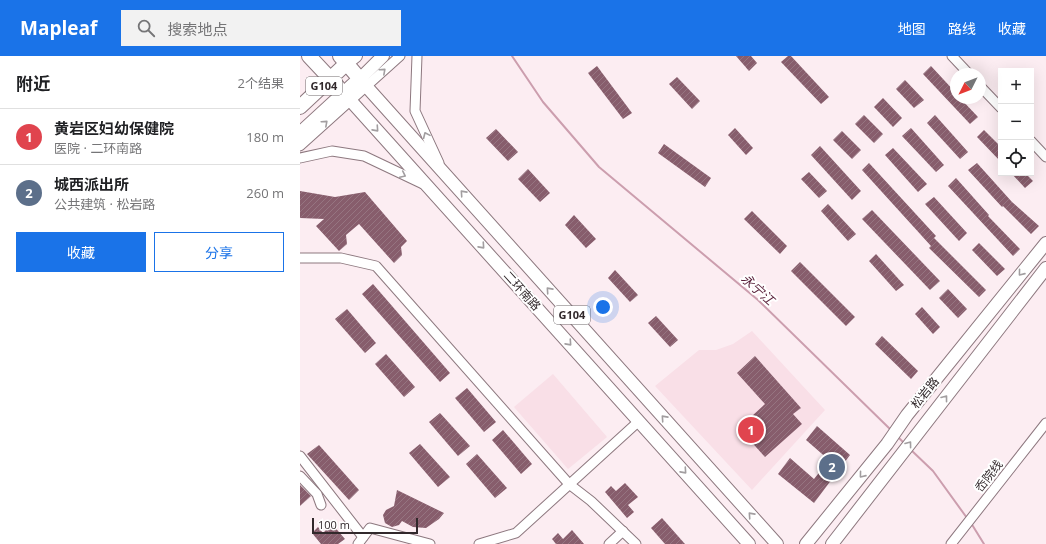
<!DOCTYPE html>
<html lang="zh">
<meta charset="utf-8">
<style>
body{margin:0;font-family:"Open Sans","Noto Sans SC",sans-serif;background:#f2f2f2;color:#202124}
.controls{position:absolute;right:12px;top:12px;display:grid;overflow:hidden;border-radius:0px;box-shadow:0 4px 16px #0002}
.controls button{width:36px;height:36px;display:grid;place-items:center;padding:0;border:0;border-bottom:1px solid #e0e0e0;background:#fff;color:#202124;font:20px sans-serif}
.compass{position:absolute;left:650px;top:12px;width:36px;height:36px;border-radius:50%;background:#fff;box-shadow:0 4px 16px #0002;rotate:228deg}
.scale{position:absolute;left:12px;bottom:10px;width:106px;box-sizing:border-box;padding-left:4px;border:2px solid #31282b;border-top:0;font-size:11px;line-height:14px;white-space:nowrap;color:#31282b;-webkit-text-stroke:3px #fff;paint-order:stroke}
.you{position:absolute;left:303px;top:251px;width:14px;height:14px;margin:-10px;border:3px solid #fff;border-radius:50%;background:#1a73e8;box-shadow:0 0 0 6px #1a73e833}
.badge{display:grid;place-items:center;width:26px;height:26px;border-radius:50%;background:#1a73e8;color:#fff;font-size:13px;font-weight:700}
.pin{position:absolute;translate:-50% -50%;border:2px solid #fff;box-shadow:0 1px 4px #0006}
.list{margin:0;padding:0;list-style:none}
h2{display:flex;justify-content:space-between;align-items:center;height:52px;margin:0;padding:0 16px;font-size:17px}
h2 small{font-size:13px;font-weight:400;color:#757577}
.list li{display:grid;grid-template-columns:26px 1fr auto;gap:12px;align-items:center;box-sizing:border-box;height:56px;padding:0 16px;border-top:1px solid #e0e0e0}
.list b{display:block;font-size:15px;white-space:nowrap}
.list p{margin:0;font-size:13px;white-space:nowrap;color:#757577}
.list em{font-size:13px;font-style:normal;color:#757577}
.actions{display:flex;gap:8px;padding:12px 16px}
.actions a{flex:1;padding:9px 0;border:1px solid #1a73e8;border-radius:0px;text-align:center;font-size:14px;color:#1a73e8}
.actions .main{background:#1a73e8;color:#fff}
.icon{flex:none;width:22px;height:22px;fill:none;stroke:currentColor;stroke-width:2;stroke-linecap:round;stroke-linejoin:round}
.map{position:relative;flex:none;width:746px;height:488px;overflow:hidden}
header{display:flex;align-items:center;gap:24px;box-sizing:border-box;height:56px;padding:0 20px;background:#1a73e8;color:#fff}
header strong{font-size:19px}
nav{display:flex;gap:22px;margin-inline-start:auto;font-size:14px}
.search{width:280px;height:36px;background:#f2f2f2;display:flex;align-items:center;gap:10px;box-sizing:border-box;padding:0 14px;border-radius:0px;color:#757577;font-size:15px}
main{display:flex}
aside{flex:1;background:#fff}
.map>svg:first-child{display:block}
</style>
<header>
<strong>Mapleaf</strong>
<div class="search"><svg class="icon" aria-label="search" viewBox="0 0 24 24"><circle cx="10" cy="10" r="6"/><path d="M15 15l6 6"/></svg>搜索地点</div>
<nav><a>地图</a><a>路线</a><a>收藏</a></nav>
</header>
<main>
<aside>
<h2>附近<small>2个结果</small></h2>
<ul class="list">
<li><span class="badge" style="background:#e0444e">1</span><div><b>黄岩区妇幼保健院</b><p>医院 · 二环南路</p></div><em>180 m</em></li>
<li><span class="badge" style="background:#5c6f8a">2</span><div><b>城西派出所</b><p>公共建筑 · 松岩路</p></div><em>260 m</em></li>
</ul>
<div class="actions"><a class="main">收藏</a><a>分享</a></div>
</aside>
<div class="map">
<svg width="746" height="488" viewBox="0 0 746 488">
<defs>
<pattern id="building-hatch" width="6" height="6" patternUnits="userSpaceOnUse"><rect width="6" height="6" fill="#875d6c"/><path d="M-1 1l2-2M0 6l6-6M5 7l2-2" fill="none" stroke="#967581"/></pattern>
</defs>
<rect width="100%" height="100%" fill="#fcedf2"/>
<!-- built -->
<g fill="#f9dfe7">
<path d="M452 275 525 354 452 434 355 330 399 294H416L433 288Z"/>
<path d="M253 318 307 381 268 413 214 351Z"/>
</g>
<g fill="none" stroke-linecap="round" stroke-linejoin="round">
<!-- stream -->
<g stroke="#cc9eae" stroke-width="2">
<path d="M212 0 243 46 299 111 458 244 591 374"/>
<path d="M597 380 604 387"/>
<path d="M610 393 633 415 667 462"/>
<path d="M671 467 684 488"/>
</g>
</g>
<!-- building -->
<g fill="url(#building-hatch)">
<path d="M436 0H451L457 7 449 15Z"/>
<path d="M488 0H491L529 41 521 48 481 6Z"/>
<path d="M297 10 332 57 323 63 288 17Z"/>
<path d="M631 10 656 37V42H660L678 61 670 68 623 18Z"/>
<path d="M377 21 400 45 392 53 369 28Z"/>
<path d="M605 24 624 44 614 52 596 33Z"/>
<path d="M583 42 602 62 593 71 574 51Z"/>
<path d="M564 59 583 78 574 87 555 68Z"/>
<path d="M635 59 668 96 660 103 627 67Z"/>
<path d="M435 72 453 92 446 99 428 79Z"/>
<path d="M611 72 644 109 636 116 602 80Z"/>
<path d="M196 73 218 96 208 105 186 82Z"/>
<path d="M684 74 701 91V106L677 81Z"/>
<path d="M542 75 561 94 552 103 533 84Z"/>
<path d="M364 88 411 122 405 131 358 97Z"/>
<path d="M520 90 561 135 552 144 511 99Z"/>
<path d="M593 92 627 128 618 136 585 99Z"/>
<path d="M569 107 636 180 634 182 686 234 679 241 629 192 631 190 562 114Z"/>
<path d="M677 107 712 146 739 170 731 178 703 150 702 151 668 114Z"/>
<path d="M228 113 250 137 240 146 218 123Z"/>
<path d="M509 116 527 135 519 142 501 123Z"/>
<path d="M711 117H725L733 125 725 132Z"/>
<path d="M656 122 689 159 688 160 720 193 713 200 648 130Z"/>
<path d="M0 135 35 141 65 136 107 185 101 191 102 199 94 207 59 168 46 179 47 188 39 195 16 170 24 163 0 162Z"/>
<path d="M634 141 667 177 659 185 625 148Z"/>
<path d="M528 148 556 178 548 185 521 155Z"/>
<path d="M572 154 640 225 630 234 562 163Z"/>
<path d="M452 155 487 190 480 198 444 163Z"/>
<path d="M274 159 296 183 286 192 265 169Z"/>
<path d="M679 187 705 213 697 220 672 194Z"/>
<path d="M576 198 604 229 596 235 569 205Z"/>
<path d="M500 206 555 261 546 270 491 215Z"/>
<path d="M315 214 338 239 330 246 308 222Z"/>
<path d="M73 228 150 317 140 326 62 238Z"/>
<path d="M648 233 667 253 658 262 639 242Z"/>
<path d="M622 251 640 271 633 278 615 258Z"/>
<path d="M47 253 76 287 65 297 35 263Z"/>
<path d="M356 260 378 284 370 291 348 267Z"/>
<path d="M582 280 618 315 611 323 575 288Z"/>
<path d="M86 298 115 331 104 341 75 308Z"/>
<path d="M455 300 501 352 493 358 502 368 465 401 439 372 465 348 437 317Z"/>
<path d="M167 332 196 366 184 376 155 342Z"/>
<path d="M140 357 170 390 158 400 129 366Z"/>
<path d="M517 370 550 399 514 447 478 418 490 402 514 423 529 404 506 384Z"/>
<path d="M203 374 232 408 221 418 192 384Z"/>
<path d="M120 388 150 421 138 431 109 397Z"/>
<path d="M19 389 59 434 49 444 7 398Z"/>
<path d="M177 398 207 432 195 442 166 408Z"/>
<path d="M325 427 338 441 328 449 334 456 327 462 305 436 311 430 316 435Z"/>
<path d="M0 429 11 440 0 450Z"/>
<path d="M97 434 144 457 139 463 126 472 113 471 102 465 99 469 92 471 85 467 83 459 86 454 94 450Z"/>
<path d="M362 462 385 488H365L351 472Z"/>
<path d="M32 468 45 483 38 488H21L12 477 18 471 23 477Z"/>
<path d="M272 474 284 488H256L252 483 258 477 263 483Z"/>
</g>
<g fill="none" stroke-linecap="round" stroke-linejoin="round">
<!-- minor casing -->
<g stroke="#8d787f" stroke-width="11">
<g id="minor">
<path d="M117 0 115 55 139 107"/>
<path d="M652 0 669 18"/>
<path d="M680 30 701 52"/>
<path d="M731 85 746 101"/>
<path d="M0 90 100 0"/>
<path d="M0 102 32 95 64 100 123 128"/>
<path d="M0 202H41L76 210 269 428 291 445 336 488"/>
<path d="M0 400 63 481"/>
<path d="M0 420 17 438 21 449"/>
<path d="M58 488 70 472 130 488"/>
<path d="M179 488 216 477 339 365"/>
<path d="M309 488 323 475"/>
<path d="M651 488 746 367"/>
</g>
</g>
<!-- major casing -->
<g stroke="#8d787f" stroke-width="14">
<g id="major">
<path d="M47 7 56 0"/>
<path d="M60 23 83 0"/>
<path d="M66 30 477 488"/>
<path d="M50 44 449 488"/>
<path d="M506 488 587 388 607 359 746 187"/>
<path d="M532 488 746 212"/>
</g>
</g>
<!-- highway casing -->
<g stroke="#8d787f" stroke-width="16">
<g id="highway">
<path d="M9 0 38 31"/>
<path d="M40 0 66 30"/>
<path d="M0 51 47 7"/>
<path d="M0 78 60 23"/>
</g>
</g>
<!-- minor -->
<use href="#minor" stroke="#fff" stroke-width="9"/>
<!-- major -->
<use href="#major" stroke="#fff" stroke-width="12"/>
<!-- highway -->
<use href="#highway" stroke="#fff" stroke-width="14"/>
</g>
<!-- one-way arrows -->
<defs><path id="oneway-chevron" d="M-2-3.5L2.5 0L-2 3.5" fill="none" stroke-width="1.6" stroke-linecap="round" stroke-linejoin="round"/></defs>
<g stroke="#a29ea0">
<use href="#oneway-chevron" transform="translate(83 15) rotate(-42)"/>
<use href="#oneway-chevron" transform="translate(25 67) rotate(-42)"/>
<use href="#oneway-chevron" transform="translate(76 73) rotate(48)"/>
<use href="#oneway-chevron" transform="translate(126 79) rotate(-114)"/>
<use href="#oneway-chevron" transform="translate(103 119) rotate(25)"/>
<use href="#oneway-chevron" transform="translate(163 137) rotate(-132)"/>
<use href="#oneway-chevron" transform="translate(182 190) rotate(48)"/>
<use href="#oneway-chevron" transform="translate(721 217) rotate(129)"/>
<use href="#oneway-chevron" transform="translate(249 234) rotate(-132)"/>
<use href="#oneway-chevron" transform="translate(269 287) rotate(48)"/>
<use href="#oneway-chevron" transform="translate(645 342) rotate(-52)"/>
<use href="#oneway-chevron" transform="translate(364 362) rotate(-132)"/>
<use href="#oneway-chevron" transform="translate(609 388) rotate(-53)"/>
<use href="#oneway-chevron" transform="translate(384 415) rotate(48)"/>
<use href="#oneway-chevron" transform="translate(562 419) rotate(129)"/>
<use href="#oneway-chevron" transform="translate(451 459) rotate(-132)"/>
</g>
<g text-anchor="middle" stroke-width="4" stroke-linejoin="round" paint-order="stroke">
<!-- shield labels -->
<g fill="#fff" stroke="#6f686b" stroke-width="1">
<rect x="6" y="21" width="36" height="18" rx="3"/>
<rect x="254" y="250" width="36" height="18" rx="3"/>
</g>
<g font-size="11" font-weight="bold" fill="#31282b">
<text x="24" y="34">G104</text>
<text x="272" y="263">G104</text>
</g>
<!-- street labels -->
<g font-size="12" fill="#31282b" stroke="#fff">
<text transform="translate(222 235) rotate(48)" y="4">二环南路</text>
<text transform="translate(625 337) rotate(-51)" y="4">松岩路</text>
<text transform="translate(689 420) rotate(-52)" y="4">岙院线</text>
</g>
<!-- water labels -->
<g font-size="13" font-style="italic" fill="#571e38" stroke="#fff">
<text transform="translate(458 233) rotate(42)" y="5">永宁江</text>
</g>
</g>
</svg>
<div class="controls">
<button>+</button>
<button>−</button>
<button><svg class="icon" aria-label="locate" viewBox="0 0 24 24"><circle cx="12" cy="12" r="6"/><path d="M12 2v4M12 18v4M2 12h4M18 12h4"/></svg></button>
</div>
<svg class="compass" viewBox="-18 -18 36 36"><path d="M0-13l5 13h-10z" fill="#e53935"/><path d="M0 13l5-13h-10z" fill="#757577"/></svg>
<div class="scale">100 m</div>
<div class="you"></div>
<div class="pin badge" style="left:451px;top:374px;background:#e0444e">1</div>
<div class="pin badge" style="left:532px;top:411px;background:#5c6f8a">2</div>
</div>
</main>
